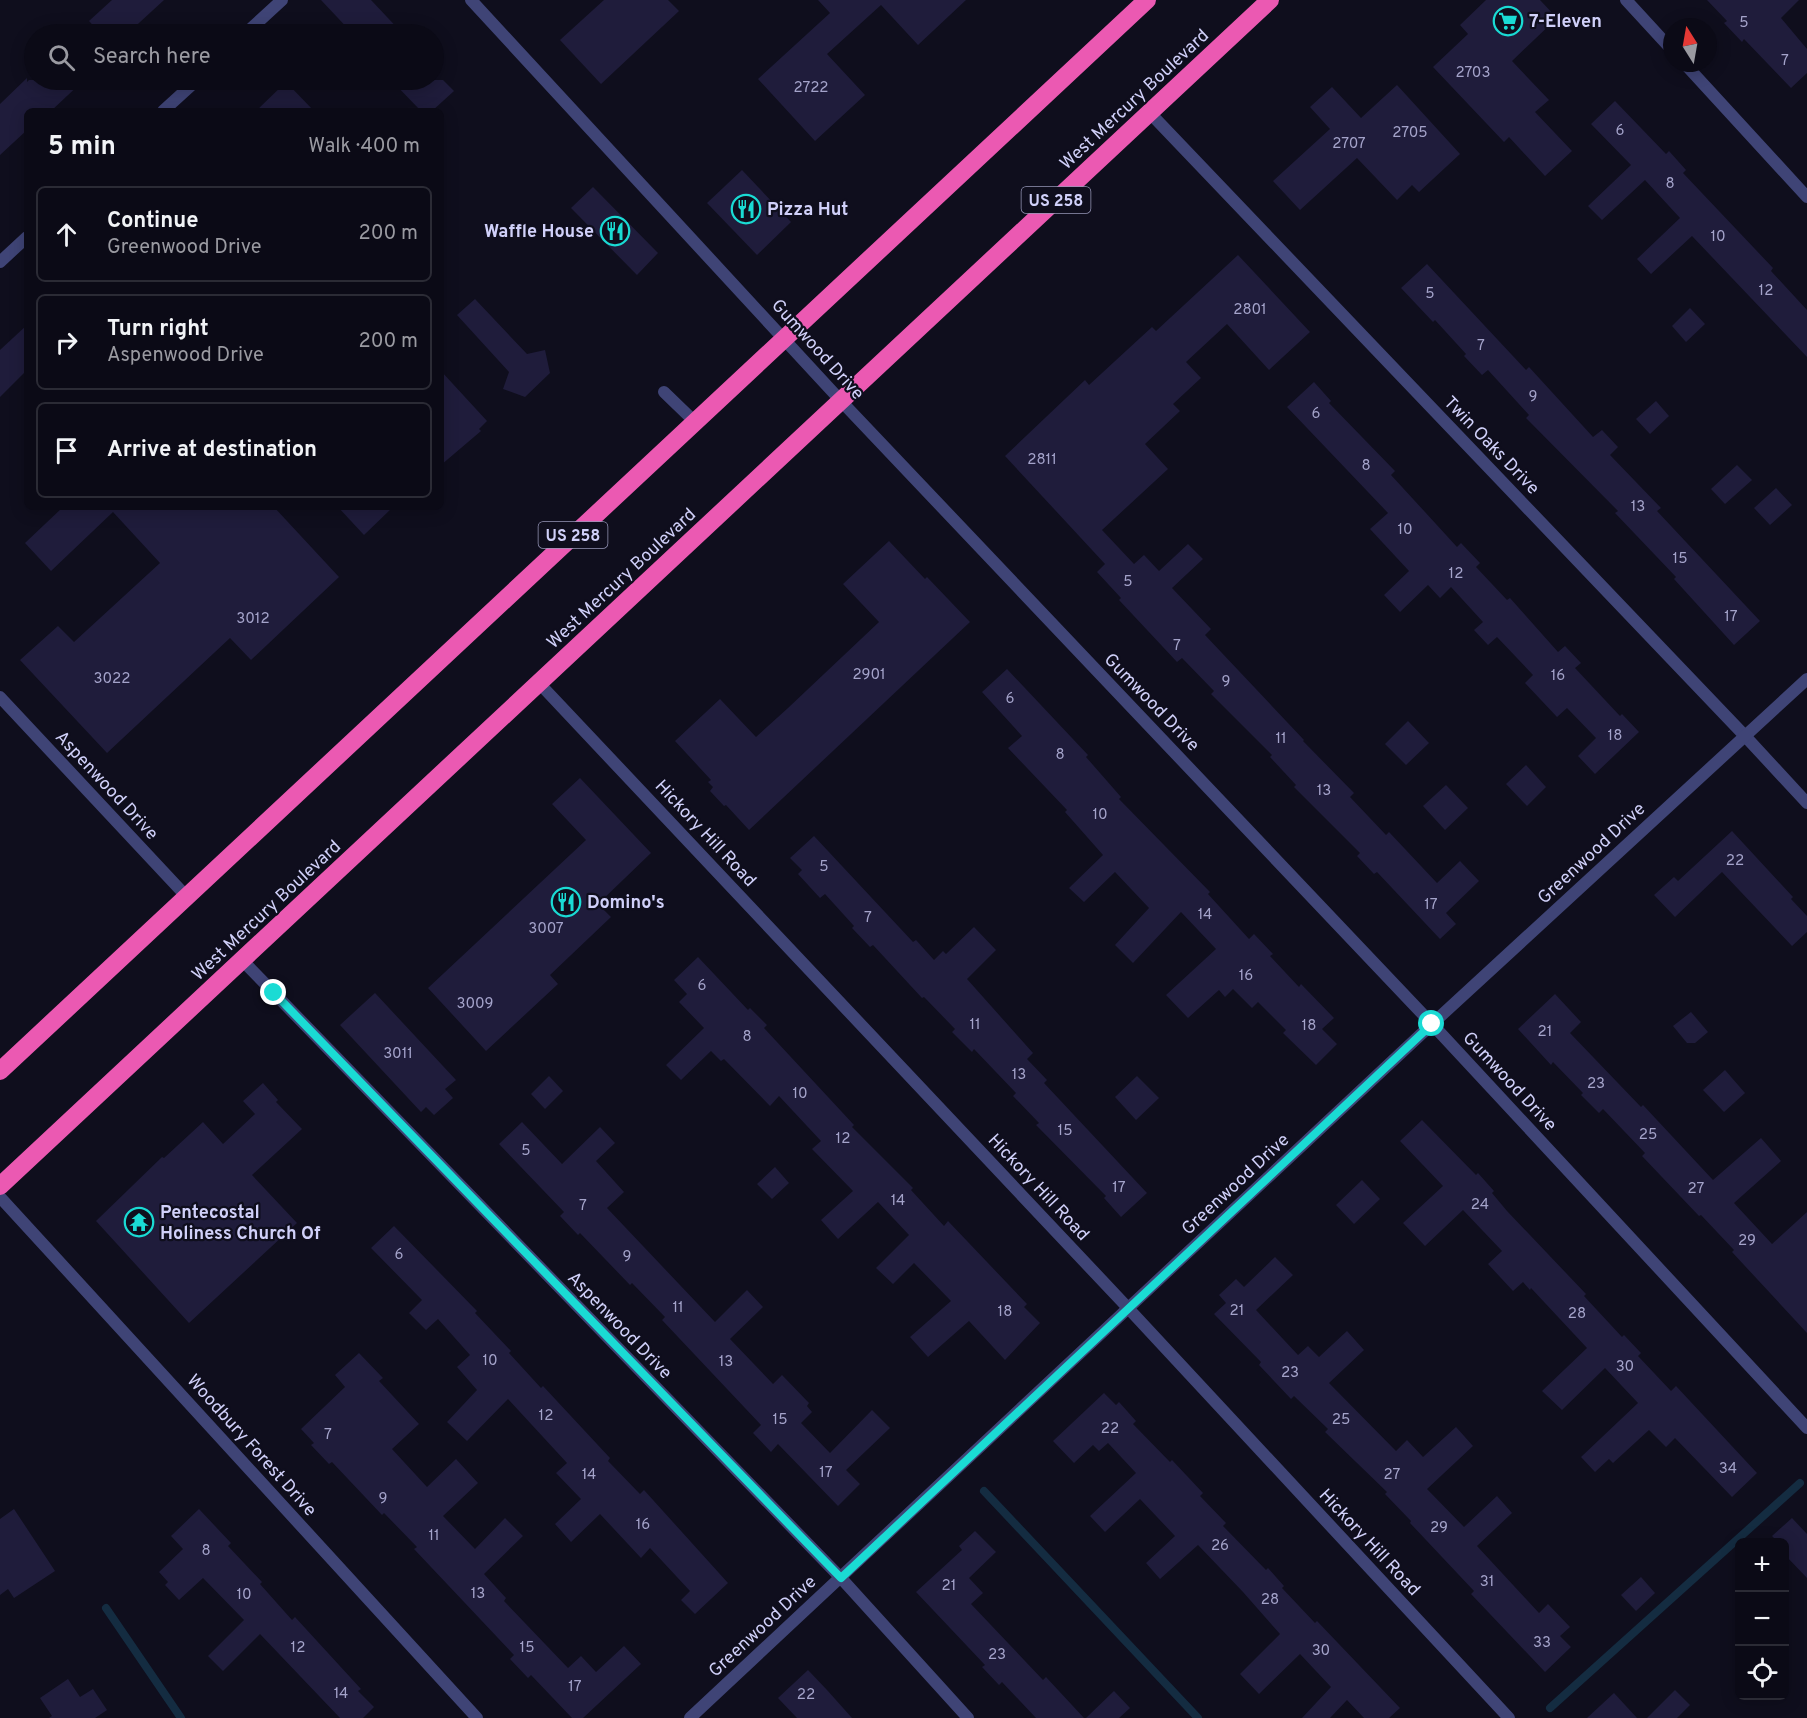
<!DOCTYPE html>
<meta charset="utf-8">
<style>
body{margin:0;font-family:Overpass,sans-serif;background:#14131f;color:#f1f3f6}
.controls{position:absolute;right:18px;bottom:18px;display:grid;overflow:hidden;border-radius:9px;box-shadow:0 3px 15px #0003}
.controls button{width:54px;height:54px;display:grid;place-items:center;padding:0;border:0;border-bottom:2px solid #2b2b35;background:#0b0a16;color:#f1f3f6;font:30px sans-serif}
.compass{position:absolute;left:1663px;top:18px;width:54px;height:54px;border-radius:50%;background:#0b0a16;box-shadow:0 3px 15px #0003;rotate:349deg}
.stop{position:absolute;width:18px;height:18px;margin:-14px;border:4px solid #1adbd4;border-radius:50%;background:#fff}
.stop.end{background:#1adbd4;border-color:#fff;box-shadow:0 2px 6px #0008}
.list{margin:0;padding:0;list-style:none}
h2{display:flex;justify-content:space-between;align-items:center;height:78px;margin:0;padding:0 24px;font-size:26px}
h2 small{font-size:20px;font-weight:400;color:#9a9aa1}
.list li{display:grid;grid-template-columns:39px 1fr auto;gap:18px;align-items:center;box-sizing:border-box;height:96px;margin:0 12px 12px;padding:0 12px;border:2px solid #2b2b35;border-radius:9px}
.list b{display:block;font-size:22px;white-space:nowrap}
.list p{margin:0;font-size:20px;white-space:nowrap;color:#9a9aa1}
.list em{font-size:20px;font-style:normal;color:#9a9aa1}
.icon{flex:none;width:33px;height:33px;fill:none;stroke:currentColor;stroke-width:2;stroke-linecap:round;stroke-linejoin:round}
.map{position:relative;flex:none;width:1807px;height:1718px;overflow:hidden}
.search{position:absolute;background:#0b0a16;box-shadow:0 3px 15px #0003;left:24px;top:24px;width:420px;height:66px;display:flex;align-items:center;gap:15px;box-sizing:border-box;padding:0 21px;border-radius:33px;color:#9a9aa1;font-size:22px}
.panel{position:absolute;background:#0b0a16;box-shadow:0 3px 15px #0003;left:24px;top:108px;width:420px;height:402px;border-radius:9px}
.map>svg:first-child{display:block}
</style>
<div class="map">
<svg width="1807" height="1718" viewBox="0 0 1807 1718">
<rect width="100%" height="100%" fill="#0f0e1d"/>
<g fill="none" stroke-linecap="round" stroke-linejoin="round">
<!-- stream -->
<g stroke="#142c41" stroke-width="8">
<path d="M984 1491 1198 1718"/>
<path d="M106 1608 181 1718"/>
<path d="M1550 1708 1800 1483"/>
</g>
</g>
<!-- building -->
<g fill="#1f1c3b">
<path d="M112 0H164L127 34H101L89 21Z"/>
<path d="M321 0H371L403 34H353Z"/>
<path d="M604 0H668L679 11 601 84 560 40Z"/>
<path d="M818 0H966L918 45 881 5 827 54 865 95 815 141 758 79 830 13Z"/>
<path d="M1486 0H1540L1557 18 1512 61 1549 100 1535 112 1572 151 1545 176 1509 137 1504 142 1433 67 1468 34 1460 25Z"/>
<path d="M1707 0H1799L1781 18 1807 49V73L1791 88 1744 39 1742 42 1724 23 1727 21Z"/>
<path d="M27 78V82L29 80H84L51 111H27V130L0 155V104Z"/>
<path d="M391 80H443L454 91 432 111H421Z"/>
<path d="M286 82 314 111H256Z"/>
<path d="M1397 85 1460 154 1419 192 1412 185 1397 200 1357 158 1300 210 1273 181 1330 129 1310 107 1332 87 1361 118Z"/>
<path d="M1615 101 1666 154 1669 151 1686 170 1683 173 1773 268 1771 271 1807 310V357L1692 236 1651 274 1637 259 1680 218 1645 180 1602 220 1588 206 1631 165 1591 124Z"/>
<path d="M742 170 791 222 757 255 707 203Z"/>
<path d="M593 187 658 253 637 275 571 208Z"/>
<path d="M1238 255 1310 332 1269 370 1227 324 1186 362 1201 378 1173 404 1180 411 1145 444 1168 469 1102 530 1134 564 1144 555 1159 571 1188 544 1203 559 1172 588 1211 629 1205 635 1304 740 1303 741 1354 793 1350 797 1386 835 1389 832 1437 883 1460 861 1479 881 1446 913 1456 924 1440 939 1377 872 1374 874 1357 856 1360 853 1294 787 1296 785 1270 757 1272 755 1211 694 1214 691 1182 658 1177 662 1119 600 1121 598 1097 572 1105 564 1005 456 1085 380 1089 385 1152 327 1156 331Z"/>
<path d="M1427 264 1526 370 1529 367 1593 437 1602 430 1618 447 1610 455 1661 508 1657 511 1760 621 1734 645 1674 579 1676 577 1615 513 1618 511 1526 418 1529 415 1488 370 1482 375 1464 356 1466 354 1435 320 1433 322 1401 288Z"/>
<path d="M475 299 527 354 545 350 550 373 525 397 503 389 509 372 457 315Z"/>
<path d="M1690 308 1705 324 1686 342 1672 326Z"/>
<path d="M27 325V370L0 397V350Z"/>
<path d="M441 371 487 421 479 429 481 431 441 465Z"/>
<path d="M1314 382 1331 401 1329 403 1395 471 1391 475 1425 512 1457 547 1461 543 1480 563 1476 567 1507 600 1510 598 1558 652 1565 646 1581 663 1575 668 1620 716 1622 714 1639 732 1595 774 1578 756 1596 738 1567 708 1557 717 1525 683 1533 675 1497 637 1488 645 1474 630 1483 622 1451 587 1440 598 1428 585 1400 612 1384 595 1409 571 1370 529 1388 513 1287 407Z"/>
<path d="M1656 401 1669 416 1650 434 1636 419Z"/>
<path d="M1737 465 1752 480 1725 504 1711 489Z"/>
<path d="M1776 488 1792 505 1770 525 1754 508Z"/>
<path d="M63 507H274L339 577 251 660 230 638 107 753 20 660 58 626 74 642 160 563 113 512 51 571 25 543Z"/>
<path d="M338 507H393L364 535Z"/>
<path d="M889 541 925 579 927 577 970 622 749 830 726 805 724 806 710 791 713 787 708 782 711 780 675 741 720 699 756 737 788 708 879 622 843 584Z"/>
<path d="M1007 669 1088 755 1086 757 1121 797 1119 799 1210 892 1208 894 1249 939 1254 934 1273 954 1270 956 1299 987 1301 984 1334 1018 1322 1029 1337 1044 1316 1065 1283 1033 1286 1030 1258 1002 1252 1008 1233 989 1225 997 1219 990 1188 1018 1166 995 1216 949 1181 912 1133 963 1115 945 1149 908 1115 872 1084 902 1069 888 1103 855 1065 812 1067 810 1008 748 1022 736 982 692Z"/>
<path d="M1408 721 1429 743 1406 765 1385 744Z"/>
<path d="M1526 765 1546 787 1527 806 1506 784Z"/>
<path d="M580 778 651 853 598 904 611 917 550 975 558 984 486 1051 428 988 586 840 552 804Z"/>
<path d="M1446 785 1468 808 1445 830 1423 806Z"/>
<path d="M1732 831 1793 897 1791 899 1807 916V932L1792 946 1722 872 1675 917 1654 895 1674 877 1678 881Z"/>
<path d="M814 836 913 942 916 940 934 960 943 951 946 954 974 927 996 950 967 979 1033 1053 1027 1059 1047 1080 1044 1083 1147 1193 1121 1217 1104 1198 1106 1196 1036 1125 1039 1123 1013 1096 1016 1093 974 1049 972 1052 952 1032 955 1029 924 997 922 998 873 945 870 947 852 928 854 926 825 894 820 898 798 874 802 870 790 858Z"/>
<path d="M698 957 748 1010 750 1008 767 1025 764 1028 854 1125 852 1127 913 1188 911 1190 944 1226 948 1221 1027 1304 1024 1307 1040 1323 1005 1360 969 1321 928 1357 910 1337 951 1301 914 1263 893 1284 876 1268 909 1235 878 1202 838 1239 821 1220 853 1191 812 1149 821 1141 779 1096 770 1106 724 1059 721 1061 711 1051 681 1080 666 1065 704 1028 679 1002 687 994 674 980Z"/>
<path d="M375 993 456 1080 445 1089 453 1098 434 1115 426 1107 421 1112 340 1025Z"/>
<path d="M1555 994 1581 1022 1570 1033 1641 1107 1643 1105 1713 1180 1761 1138 1781 1161 1734 1203 1772 1244 1807 1212V1333L1732 1252 1734 1250 1701 1215 1699 1216 1642 1156 1645 1153 1603 1109 1599 1113 1581 1095 1583 1093 1553 1062 1551 1065 1518 1029Z"/>
<path d="M1691 1012 1708 1032 1695 1043H1687L1673 1026Z"/>
<path d="M1725 1070 1745 1093 1724 1112 1703 1090Z"/>
<path d="M549 1076 563 1091 545 1109 531 1094Z"/>
<path d="M1137 1076 1159 1098 1136 1120 1115 1097Z"/>
<path d="M263 1083 278 1100 276 1102 302 1129 252 1175 297 1223 189 1323 96 1221 162 1157 164 1158 203 1122 223 1144 255 1114 243 1101Z"/>
<path d="M1422 1120 1476 1175 1478 1173 1494 1191 1492 1193 1507 1211 1586 1294 1584 1296 1622 1337 1624 1335 1641 1353 1638 1356 1671 1391 1676 1386 1757 1473 1732 1497 1675 1438 1666 1447 1649 1430 1613 1463 1609 1459 1595 1472 1581 1457 1638 1403 1605 1368 1562 1410 1542 1391 1587 1348 1531 1288 1530 1290 1523 1282 1513 1291 1488 1264 1502 1251 1463 1210 1425 1246 1403 1223 1443 1186 1400 1141Z"/>
<path d="M522 1122 562 1164 600 1127 615 1143 596 1161 624 1192 607 1208 715 1322 747 1290 763 1307 730 1339 773 1384 782 1375 809 1403 807 1406 812 1412 801 1423 830 1453 872 1410 890 1428 846 1470 860 1484 838 1506 778 1444 771 1452 753 1433 761 1425 662 1320 665 1317 632 1283 630 1285 580 1233 578 1235 560 1216 564 1212 499 1144Z"/>
<path d="M775 1167 789 1183 772 1199 757 1184Z"/>
<path d="M1362 1180 1380 1199 1354 1224 1336 1205Z"/>
<path d="M394 1226 477 1311 475 1313 511 1351 509 1353 541 1388 543 1386 610 1458 608 1461 640 1494 644 1490 728 1583 695 1614 681 1600 690 1591 650 1548 641 1558 600 1514 571 1542 555 1524 581 1499 556 1473 567 1463 508 1399 467 1441 447 1422 477 1390 457 1367 470 1355 438 1319 426 1330 409 1313 422 1300 371 1248Z"/>
<path d="M1275 1257 1293 1275 1256 1310 1298 1355 1308 1346 1319 1357 1347 1331 1364 1350 1329 1383 1396 1451 1407 1440 1423 1457 1456 1427 1473 1446 1427 1489 1464 1527 1497 1496 1512 1513 1477 1546 1539 1613 1548 1604 1570 1627 1560 1636 1571 1647 1545 1672 1471 1594 1474 1591 1410 1523 1411 1521 1385 1494 1387 1492 1325 1432 1328 1429 1294 1396 1291 1399 1259 1365 1261 1362 1214 1314 1226 1303 1219 1295 1236 1279 1244 1287Z"/>
<path d="M359 1353 383 1378 379 1381 419 1424 392 1449 427 1487 456 1459 478 1483 443 1516 475 1549 505 1518 523 1536 484 1574 506 1598 504 1601 568 1668 581 1656 596 1672 624 1646 641 1664 583 1718H572L531 1675 528 1678 510 1659 514 1655 414 1549 417 1547 384 1513 382 1515 332 1462 329 1464 311 1445 314 1443 301 1429 345 1387 335 1375Z"/>
<path d="M1104 1393 1116 1405 1119 1402 1136 1421 1133 1424 1170 1462 1172 1460 1203 1493 1200 1496 1226 1523 1223 1526 1266 1570 1268 1568 1284 1586 1282 1588 1315 1623 1317 1621 1400 1708 1389 1718H1364L1347 1700 1330 1718H1302L1331 1687 1300 1654 1259 1694 1240 1674 1280 1634 1243 1592 1198 1545 1160 1579 1146 1563 1175 1536 1140 1499 1105 1532 1090 1516 1136 1473 1108 1443 1099 1451 1093 1445 1074 1463 1053 1441Z"/>
<path d="M14 1509 55 1571 14 1598 8 1589 0 1595V1519Z"/>
<path d="M199 1509 231 1543 228 1546 262 1582 260 1584 292 1620 295 1617 361 1689 358 1691 374 1707 363 1718H340L260 1634 223 1671 208 1656 244 1620 203 1578 179 1600 165 1585 168 1582 159 1572 183 1549 171 1536Z"/>
<path d="M1792 1518 1807 1534V1578L1785 1555V1542H1778L1772 1536Z"/>
<path d="M975 1531 996 1552 969 1578 983 1593 971 1604 1043 1680 1046 1677 1084 1718H1036L1002 1682 999 1685 982 1667 985 1665 916 1592 962 1550 959 1546Z"/>
<path d="M1641 1577 1655 1593 1636 1611 1621 1595Z"/>
<path d="M808 1670 827 1690 852 1718H797L778 1698Z"/>
<path d="M68 1679 80 1697 93 1689 107 1710 95 1718H49L52 1716 40 1698Z"/>
<path d="M1675 1690 1690 1705 1677 1718H1647Z"/>
<path d="M1114 1691 1130 1708 1119 1718H1086Z"/>
<path d="M1614 1693 1637 1718H1587Z"/>
</g>
<g fill="none" stroke-linecap="round" stroke-linejoin="round">
<!-- lane -->
<path stroke="#3f4476" stroke-width="12" d="M664 392 695 422"/>
<!-- street -->
<g stroke="#3f4476" stroke-width="12">
<path d="M471 0 842 402 1432 1024 1807 1428"/>
<path d="M1626 0 1672 50"/>
<path d="M245 34 282 0"/>
<path d="M1684 63 1807 197"/>
<path d="M163 111 197 80"/>
<path d="M1150 113 1745 736 1807 803"/>
<path d="M0 262 27 237"/>
<path d="M539 683 1128 1308 1509 1718"/>
<path d="M0 697 187 897"/>
<path d="M243 961 841 1578 968 1718"/>
<path d="M0 1197 477 1718"/>
<path d="M690 1718 1432 1024 1807 679"/>
</g>
<!-- highway -->
<g stroke="#eb59b2" stroke-width="18">
<path d="M0 1071 1147 0"/>
<path d="M0 1186 1270 0"/>
</g>
</g>
<g fill="none" stroke-linecap="round" stroke-linejoin="round">
<!-- route -->
<path stroke="#1adbd4" stroke-width="8" d="M274 993 841 1578 1432 1024"/>
</g>
<!-- icons -->
<defs>
<g id="supermarket-ring" transform="scale(1.5)"><circle r="9.5" fill="#0f0e1d" stroke="#1adbd4" stroke-width="1.5"/><path d="M-6-5.5h2.5l.6 2H6L4.5 2H-2.5L-4.4-4H-6ZM-1.5 3.2a1.3 1.3 0 1 0 .1 0ZM3 3.2a1.3 1.3 0 1 0 .1 0Z" fill="#1adbd4"/></g>
<g id="restaurant-ring" transform="scale(1.5)"><circle r="9.5" fill="#0f0e1d" stroke="#1adbd4" stroke-width="1.5"/><path d="M-5-6h1v4h1v-4h1v4h1v-4h1v5L-1.5 .5V6h-2V.5L-5-1ZM5-6V6H3V1.5H1.5Q1.5-4 5-6Z" fill="#1adbd4"/></g>
<g id="temple-ring" transform="scale(1.5)"><circle r="9.5" fill="#0f0e1d" stroke="#1adbd4" stroke-width="1.5"/><path d="M0-6L5-2H3V0L6.5 2.5H4V6H1.5V3h-3V6H-4V2.5H-6.5L-3 0V-2H-5Z" fill="#1adbd4"/></g>
</defs>
<g fill-rule="evenodd">
<use href="#supermarket-ring" x="1508" y="21"/>
<use href="#restaurant-ring" x="746" y="209"/>
<use href="#restaurant-ring" x="615" y="231"/>
<use href="#restaurant-ring" x="566" y="902"/>
<use href="#temple-ring" x="139" y="1222"/>
</g>
<g text-anchor="middle" stroke-width="4.5" stroke-linejoin="round" paint-order="stroke">
<!-- number labels -->
<g font-size="15" fill="#a4a3ca">
<text x="1744" y="27">5</text>
<text x="1785" y="65">7</text>
<text x="1473" y="77">2703</text>
<text x="811" y="92">2722</text>
<text x="1620" y="135">6</text>
<text x="1410" y="137">2705</text>
<text x="1349" y="148">2707</text>
<text x="1670" y="188">8</text>
<text x="1718" y="241">10</text>
<text x="1766" y="295">12</text>
<text x="1430" y="298">5</text>
<text x="1250" y="314">2801</text>
<text x="1481" y="350">7</text>
<text x="1533" y="401">9</text>
<text x="1316" y="418">6</text>
<text x="1042" y="464">2811</text>
<text x="1366" y="470">8</text>
<text x="1638" y="511">13</text>
<text x="1405" y="534">10</text>
<text x="1680" y="563">15</text>
<text x="1456" y="578">12</text>
<text x="1128" y="586">5</text>
<text x="1731" y="621">17</text>
<text x="253" y="623">3012</text>
<text x="1177" y="650">7</text>
<text x="869" y="679">2901</text>
<text x="1558" y="680">16</text>
<text x="112" y="683">3022</text>
<text x="1226" y="686">9</text>
<text x="1010" y="703">6</text>
<text x="1615" y="740">18</text>
<text x="1281" y="743">11</text>
<text x="1060" y="759">8</text>
<text x="1324" y="795">13</text>
<text x="1100" y="819">10</text>
<text x="1735" y="865">22</text>
<text x="824" y="871">5</text>
<text x="1431" y="909">17</text>
<text x="1205" y="919">14</text>
<text x="868" y="922">7</text>
<text x="546" y="933">3007</text>
<text x="1246" y="980">16</text>
<text x="702" y="990">6</text>
<text x="475" y="1008">3009</text>
<text x="975" y="1029">11</text>
<text x="1309" y="1030">18</text>
<text x="1545" y="1036">21</text>
<text x="747" y="1041">8</text>
<text x="398" y="1058">3011</text>
<text x="1019" y="1079">13</text>
<text x="1596" y="1088">23</text>
<text x="800" y="1098">10</text>
<text x="1065" y="1135">15</text>
<text x="1648" y="1139">25</text>
<text x="843" y="1143">12</text>
<text x="526" y="1155">5</text>
<text x="1119" y="1192">17</text>
<text x="1696" y="1193">27</text>
<text x="898" y="1205">14</text>
<text x="1480" y="1209">24</text>
<text x="583" y="1210">7</text>
<text x="1747" y="1245">29</text>
<text x="399" y="1259">6</text>
<text x="627" y="1261">9</text>
<text x="678" y="1312">11</text>
<text x="1237" y="1315">21</text>
<text x="1005" y="1316">18</text>
<text x="1577" y="1318">28</text>
<text x="490" y="1365">10</text>
<text x="726" y="1366">13</text>
<text x="1625" y="1371">30</text>
<text x="1290" y="1377">23</text>
<text x="546" y="1420">12</text>
<text x="780" y="1424">15</text>
<text x="1341" y="1424">25</text>
<text x="1110" y="1433">22</text>
<text x="328" y="1439">7</text>
<text x="1728" y="1473">34</text>
<text x="826" y="1477">17</text>
<text x="589" y="1479">14</text>
<text x="1392" y="1479">27</text>
<text x="383" y="1503">9</text>
<text x="643" y="1529">16</text>
<text x="1439" y="1532">29</text>
<text x="434" y="1540">11</text>
<text x="1220" y="1550">26</text>
<text x="206" y="1555">8</text>
<text x="1487" y="1586">31</text>
<text x="949" y="1590">21</text>
<text x="478" y="1598">13</text>
<text x="244" y="1599">10</text>
<text x="1270" y="1604">28</text>
<text x="1542" y="1647">33</text>
<text x="298" y="1652">12</text>
<text x="527" y="1652">15</text>
<text x="1321" y="1655">30</text>
<text x="997" y="1659">23</text>
<text x="575" y="1691">17</text>
<text x="341" y="1698">14</text>
<text x="806" y="1699">22</text>
</g>
<!-- shield labels -->
<g fill="#0f0e1d" stroke="#9696b7" stroke-width="1.5">
<rect x="1021.5" y="187" width="69" height="26" rx="4.5"/>
<rect x="538.5" y="522" width="69" height="26" rx="4.5"/>
</g>
<g font-size="16" font-weight="bold" fill="#d0d0f9">
<text x="1056" y="206">US 258</text>
<text x="573" y="541">US 258</text>
</g>
<!-- poi labels -->
<g font-size="18" font-weight="bold" fill="#d0d0f9" stroke="#0f0e1d" text-anchor="start">
<text x="1529" y="27">7-Eleven</text>
<text x="767" y="215">Pizza Hut</text>
<text x="594" y="237" text-anchor="end">Waffle House</text>
<text x="587" y="908">Domino's</text>
<text x="160" y="1218">Pentecostal<tspan x="160" dy="21">Holiness Church Of</tspan></text>
</g>
<!-- street labels -->
<g font-size="18" fill="#d0d0f9" stroke="#0f0e1d">
<text transform="translate(1134 99) rotate(-43)" y="6">West Mercury Boulevard</text>
<text transform="translate(818 349) rotate(48)" y="6">Gumwood Drive</text>
<text transform="translate(1492 445) rotate(46)" y="6">Twin Oaks Drive</text>
<text transform="translate(621 578) rotate(-43)" y="6">West Mercury Boulevard</text>
<text transform="translate(1152 702) rotate(46)" y="6">Gumwood Drive</text>
<text transform="translate(107 785) rotate(47)" y="6">Aspenwood Drive</text>
<text transform="translate(706 833) rotate(47)" y="6">Hickory Hill Road</text>
<text transform="translate(1591 853) rotate(-43)" y="6">Greenwood Drive</text>
<text transform="translate(266 910) rotate(-43)" y="6">West Mercury Boulevard</text>
<text transform="translate(1510 1081) rotate(47)" y="6">Gumwood Drive</text>
<text transform="translate(1235 1184) rotate(-43)" y="6">Greenwood Drive</text>
<text transform="translate(1039 1187) rotate(47)" y="6">Hickory Hill Road</text>
<text transform="translate(620 1325) rotate(46)" y="6">Aspenwood Drive</text>
<text transform="translate(252 1445) rotate(48)" y="6">Woodbury Forest Drive</text>
<text transform="translate(1370 1542) rotate(47)" y="6">Hickory Hill Road</text>
<text transform="translate(762 1626) rotate(-43)" y="6">Greenwood Drive</text>
</g>
</g>
</svg>
<div class="controls">
<button>+</button>
<button>−</button>
<button><svg class="icon" aria-label="locate" viewBox="0 0 24 24"><circle cx="12" cy="12" r="6"/><path d="M12 2v4M12 18v4M2 12h4M18 12h4"/></svg></button>
</div>
<svg class="compass" viewBox="-18 -18 36 36"><path d="M0-13l5 13h-10z" fill="#e53935"/><path d="M0 13l5-13h-10z" fill="#9a9aa1"/></svg>
<div class="stop" style="left:1432px;top:1024px"></div>
<div class="stop end" style="left:274px;top:993px"></div>
<div class="search"><svg class="icon" aria-label="search" viewBox="0 0 24 24"><circle cx="10" cy="10" r="6"/><path d="M15 15l6 6"/></svg>Search here</div>
<section class="panel">
<h2>5 min<small>Walk · 400 m</small></h2>
<ul class="list">
<li><svg class="icon" aria-label="ahead" viewBox="0 0 24 24"><path d="M12 20V5M6 11l6-6 6 6"/></svg><div><b>Continue</b><p>Greenwood Drive</p></div><em>200 m</em></li>
<li><svg class="icon" aria-label="right" viewBox="0 0 24 24"><path d="M7 20v-9h11M14 6l5 5-5 5"/></svg><div><b>Turn right</b><p>Aspenwood Drive</p></div><em>200 m</em></li>
<li><svg class="icon" aria-label="arrive" viewBox="0 0 24 24"><path d="M6 21V4h12l-3 4 3 4H6"/></svg><div><b>Arrive at destination</b></div></li>
</ul>
</section>
</div>
